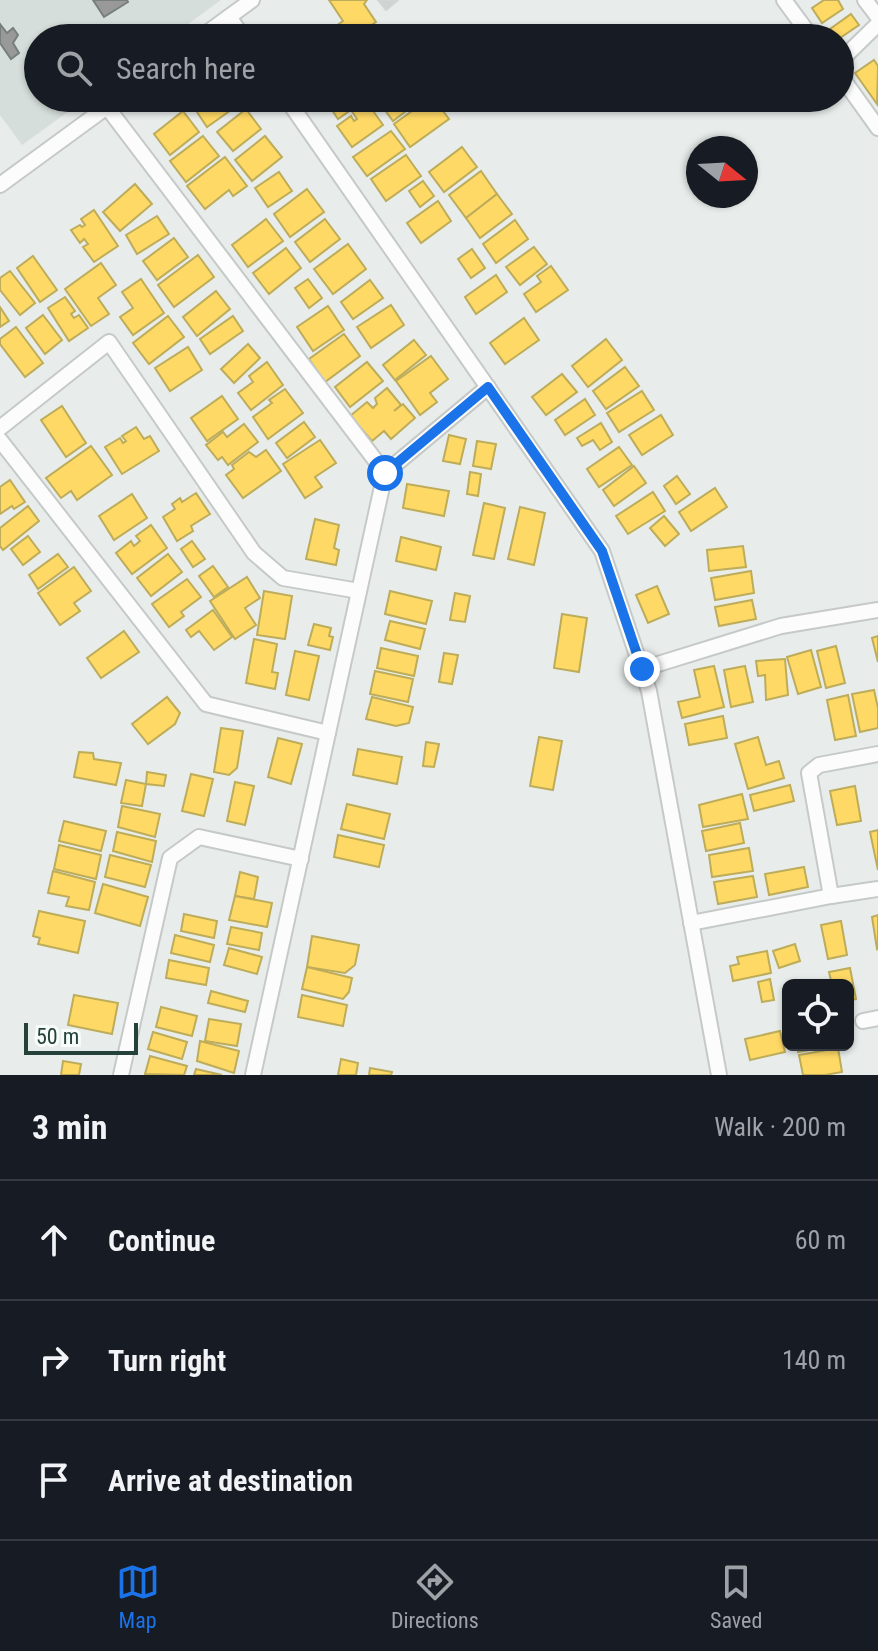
<!DOCTYPE html>
<meta charset="utf-8">
<style>
body{margin:0;font-family:"Roboto Condensed",sans-serif;background:#20242c;color:#f1f3f6}
.controls{position:absolute;right:24px;bottom:24px;display:grid;overflow:hidden;border-radius:12px;box-shadow:0 2px 6px #0004}
.controls button{width:72px;height:72px;display:grid;place-items:center;padding:0;border:0;border-bottom:2px solid #363941;background:#171b24;color:#f1f3f6;font:40px sans-serif}
.compass{position:absolute;left:686px;top:136px;width:72px;height:72px;border-radius:50%;background:#171b24;box-shadow:0 2px 6px #0004;rotate:108deg}
.scale{position:absolute;left:24px;bottom:20px;width:114px;box-sizing:border-box;padding-left:8px;border:4px solid #24423a;border-top:0;font-size:22px;line-height:28px;white-space:nowrap;color:#24423a;-webkit-text-stroke:6px #f7fbf9;paint-order:stroke}
.stop{position:absolute;width:24px;height:24px;margin:-18px;border:6px solid #1a73e8;border-radius:50%;background:#fff}
.stop.end{background:#1a73e8;border-color:#fff;box-shadow:0 2px 8px #0008}
.list{margin:0;padding:0;list-style:none}
h2{display:flex;justify-content:space-between;align-items:center;height:104px;margin:0;padding:0 32px;font-size:34px}
h2 small{font-size:26px;font-weight:400;color:#9ea1a6}
.list li{display:grid;grid-template-columns:52px 1fr auto;gap:24px;align-items:center;box-sizing:border-box;height:120px;padding:0 32px;border-top:2px solid #363941}
.list b{display:block;font-size:30px;white-space:nowrap}
.list em{font-size:26px;font-style:normal;color:#9ea1a6}
.icon{flex:none;width:44px;height:44px;fill:none;stroke:currentColor;stroke-width:2;stroke-linecap:round;stroke-linejoin:round}
.map{position:relative;flex:none;width:878px;height:1075px;overflow:hidden}
.search{position:absolute;background:#171b24;box-shadow:0 2px 6px #0004;left:24px;right:24px;top:24px;height:88px;display:flex;align-items:center;gap:20px;box-sizing:border-box;padding:0 28px;border-radius:44px;color:#9ea1a6;font-size:30px}
.sheet{height:464px;background:#171b24}
nav{display:flex;justify-content:space-around;align-items:center;box-sizing:border-box;height:112px;border-top:2px solid #363941;background:#171b24;font-size:22px;color:#9ea1a6}
nav a{display:grid;justify-items:center;gap:4px}
nav .on{color:#1a73e8}
.map>svg:first-child{display:block}
</style>
<div class="map">
<svg width="878" height="1075" viewBox="0 0 878 1075">
<rect width="100%" height="100%" fill="#e8edeb"/>
<!-- built -->
<path fill="#d6dedb" d="M0 0H221L169 38H38V98H87L22 145 0 115Z"/>
<!-- homes -->
<g fill="#ffd966" stroke="#bdac59" stroke-width="2">
<path d="M329 0H367L364 4 376 22 354 36 351 32 343 37 336 26 343 21Z"/>
<path d="M824 0H838L843 9 822 23 812 8Z"/>
<path d="M851 14 859 25 840 38H836L830 29Z"/>
<path d="M874 60 878 66 877 104 855 73Z"/>
<path d="M205 98H238L241 103 207 127 193 106Z"/>
<path d="M342 98H364L383 125 352 147 337 126 351 116 354 121 357 119 351 110 338 119 330 107Z"/>
<path d="M376 98H423L393 121Z"/>
<path d="M430 98H433L449 119 410 147 394 124Z"/>
<path d="M246 109 261 129 233 151 217 132Z"/>
<path d="M183 111 199 132 170 155 154 134Z"/>
<path d="M391 131 405 149 367 176 353 157Z"/>
<path d="M203 136 219 156 186 182 170 161Z"/>
<path d="M265 136 282 157 252 181 235 160Z"/>
<path d="M462 147 477 167 444 192 429 172Z"/>
<path d="M406 155 421 176 386 201 371 179Z"/>
<path d="M225 157 247 186 233 196 229 190 205 209 187 186Z"/>
<path d="M481 171 497 194 466 218 449 195Z"/>
<path d="M279 172 292 191 268 207 255 188Z"/>
<path d="M423 181 434 196 420 207 409 191Z"/>
<path d="M135 184 152 204 120 231 103 212Z"/>
<path d="M307 189 324 212 290 237 274 214Z"/>
<path d="M497 194 512 214 480 238 466 218Z"/>
<path d="M438 201 451 221 421 243 407 223Z"/>
<path d="M94 210 118 246 94 262 83 247 88 244 84 239 80 243 71 230 80 225 82 227 85 225 81 219Z"/>
<path d="M157 216 169 234 137 254 126 235Z"/>
<path d="M266 219 283 241 248 267 232 245Z"/>
<path d="M325 219 340 239 310 262 295 242Z"/>
<path d="M515 220 528 239 496 263 483 244Z"/>
<path d="M174 238 188 257 157 280 143 261Z"/>
<path d="M348 244 366 269 333 294 314 269Z"/>
<path d="M534 247 547 264 520 285 506 267Z"/>
<path d="M286 248 301 268 269 294 253 273Z"/>
<path d="M472 249 485 268 471 278 458 259Z"/>
<path d="M198 255 214 277 174 307 158 285Z"/>
<path d="M33 256 57 290 40 302 17 268Z"/>
<path d="M101 263 116 285 98 298 109 314 91 326 65 289Z"/>
<path d="M551 266 568 290 536 312 524 294 541 282 537 276Z"/>
<path d="M10 271 35 303 20 315 0 290V278Z"/>
<path d="M496 275 507 292 476 314 465 297Z"/>
<path d="M141 279 164 313 133 335 120 317 133 308 122 292Z"/>
<path d="M308 279 322 298 309 308 295 288Z"/>
<path d="M370 280 383 298 353 319 341 302Z"/>
<path d="M216 291 230 309 197 336 183 317Z"/>
<path d="M65 297 75 311 71 314 74 318 79 315 88 328 69 341 48 308Z"/>
<path d="M391 305 404 325 371 348 357 327Z"/>
<path d="M328 306 344 330 313 351 297 327Z"/>
<path d="M0 307 9 321 0 327Z"/>
<path d="M43 315 62 340 45 354 26 328Z"/>
<path d="M168 316 184 337 149 364 133 343Z"/>
<path d="M233 316 243 331 210 354 200 339Z"/>
<path d="M524 318 539 340 505 364 490 343Z"/>
<path d="M16 327 43 363 25 377 0 344V339Z"/>
<path d="M344 334 360 356 325 382 309 359Z"/>
<path d="M606 339 622 360 588 387 572 366Z"/>
<path d="M414 340 426 355 395 380 383 365Z"/>
<path d="M248 344 260 358 234 383 221 369Z"/>
<path d="M188 347 202 370 170 391 155 368Z"/>
<path d="M431 356 448 379 430 393 437 402 420 415 396 381Z"/>
<path d="M267 362 283 385 251 410 238 393 253 382 249 376Z"/>
<path d="M367 362 383 381 350 407 335 387Z"/>
<path d="M625 367 639 386 606 409 593 391Z"/>
<path d="M562 374 577 392 546 415 532 397Z"/>
<path d="M387 388 401 405 394 411 403 404 415 418 391 439 384 431 372 441 350 416 367 402 373 408 377 404 375 398Z"/>
<path d="M285 389 303 413 268 439 253 417 272 403 269 400Z"/>
<path d="M642 391 654 410 619 432 607 413Z"/>
<path d="M222 396 238 419 207 441 191 418Z"/>
<path d="M585 399 595 415 565 435 555 420Z"/>
<path d="M62 406 86 443 66 457 41 420Z"/>
<path d="M661 415 673 435 642 455 629 435Z"/>
<path d="M304 422 315 437 287 458 276 443Z"/>
<path d="M601 423 612 442 600 450 593 440 582 446 577 438Z"/>
<path d="M244 424 258 442 228 465 222 457 218 460 206 445 223 432 227 437Z"/>
<path d="M136 427 144 439 150 436 159 451 122 474 105 447 120 438 123 443 126 441 122 436Z"/>
<path d="M449 435 466 439 460 464 443 461Z"/>
<path d="M320 440 336 463 315 477 322 487 305 498 283 464Z"/>
<path d="M477 441 496 444 491 469 473 466Z"/>
<path d="M91 446 112 475 77 500 71 491 61 498 46 478Z"/>
<path d="M619 447 632 465 599 487 587 469Z"/>
<path d="M266 450 281 471 243 498 226 475 234 469 232 465 249 452 256 457Z"/>
<path d="M634 466 646 483 614 506 603 490Z"/>
<path d="M470 472 481 474 478 496 467 494Z"/>
<path d="M677 476 690 494 676 504 664 486Z"/>
<path d="M10 480 25 502 14 509 12 506 0 514V487Z"/>
<path d="M407 484 449 491 444 516 403 508Z"/>
<path d="M715 488 727 507 691 531 679 512Z"/>
<path d="M653 492 665 511 628 534 616 516Z"/>
<path d="M196 493 210 514 191 526 193 531 177 541 163 517 175 509 172 504 180 498 182 502Z"/>
<path d="M132 494 147 518 114 540 99 516Z"/>
<path d="M484 503 505 508 494 559 473 555Z"/>
<path d="M28 506 39 521 3 550 0 546V528Z"/>
<path d="M520 507 545 513 534 565 508 559Z"/>
<path d="M664 516 679 534 665 546 650 528Z"/>
<path d="M315 519 339 525 334 548 339 550 336 565 306 559Z"/>
<path d="M151 525 167 548 132 574 116 553 131 541 134 546 140 541 136 536Z"/>
<path d="M28 536 40 552 23 565 11 549Z"/>
<path d="M401 537 441 547 436 570 396 561Z"/>
<path d="M192 541 205 559 193 567 181 549Z"/>
<path d="M743 546 746 567 709 571 707 550Z"/>
<path d="M58 554 68 567 38 589 29 575Z"/>
<path d="M168 554 182 572 151 596 137 578Z"/>
<path d="M213 566 228 587 214 597 199 576Z"/>
<path d="M74 567 91 591 74 603 80 611 60 625 38 593Z"/>
<path d="M751 571 754 593 715 600 711 578Z"/>
<path d="M247 577 260 598 245 608 256 625 235 639 210 601Z"/>
<path d="M187 579 201 597 181 612 184 616 169 627 152 604Z"/>
<path d="M657 586 669 614 648 623 636 595Z"/>
<path d="M264 591 292 596 285 639 257 635Z"/>
<path d="M390 591 432 601 426 624 385 614Z"/>
<path d="M455 593 470 596 465 622 450 620Z"/>
<path d="M752 600 756 619 719 626 715 607Z"/>
<path d="M213 610 232 637 214 650 199 631 191 637 186 630Z"/>
<path d="M562 614 587 618 579 672 554 668Z"/>
<path d="M390 621 425 629 420 649 385 640Z"/>
<path d="M314 624 331 628 329 636 333 637 330 650 308 645Z"/>
<path d="M124 631 139 652 101 678 87 658Z"/>
<path d="M878 636V662L872 638Z"/>
<path d="M254 639 277 644 272 672 278 673 275 689 246 683Z"/>
<path d="M836 646 845 683 826 688 817 651Z"/>
<path d="M381 648 418 656 414 676 377 668Z"/>
<path d="M811 650 821 687 798 694 787 657Z"/>
<path d="M295 651 319 656 309 700 286 695Z"/>
<path d="M444 653 458 655 452 684 439 682Z"/>
<path d="M785 659 788 695 766 700 765 675 758 676 756 661Z"/>
<path d="M714 666 724 707 682 718 678 702 700 697 694 670Z"/>
<path d="M745 666 753 702 731 707 724 670Z"/>
<path d="M375 671 413 679 408 702 370 694Z"/>
<path d="M874 690 878 708V728L860 732 852 694Z"/>
<path d="M848 695 856 736 835 740 827 700Z"/>
<path d="M167 697 180 713 175 724 148 744 132 724Z"/>
<path d="M372 697 413 707 409 723 396 726 366 719Z"/>
<path d="M723 716 727 738 689 745 685 724Z"/>
<path d="M221 728 243 731 237 768 229 775 214 772Z"/>
<path d="M539 737 562 741 553 790 530 786Z"/>
<path d="M758 737 766 765 779 761 784 778 748 789 735 744Z"/>
<path d="M278 738 302 744 291 784 268 777Z"/>
<path d="M426 742 439 744 434 767 423 766Z"/>
<path d="M358 749 402 757 397 784 353 775Z"/>
<path d="M79 752 93 753 94 759 121 763 116 785 74 777Z"/>
<path d="M147 772 166 775 164 786 146 784Z"/>
<path d="M191 774 213 779 204 816 182 811Z"/>
<path d="M126 780 146 784 142 806 121 803Z"/>
<path d="M235 782 254 786 245 825 227 821Z"/>
<path d="M790 785 794 801 754 811 750 795Z"/>
<path d="M855 786 861 821 837 825 830 791Z"/>
<path d="M742 794 748 819 703 827 699 805Z"/>
<path d="M347 804 390 814 384 839 341 829Z"/>
<path d="M122 806 160 814 155 837 118 827Z"/>
<path d="M64 821 106 831 101 851 59 841Z"/>
<path d="M740 823 744 843 706 851 702 831Z"/>
<path d="M878 830V870L870 832Z"/>
<path d="M117 832 156 841 152 862 113 851Z"/>
<path d="M338 835 384 845 379 867 334 857Z"/>
<path d="M59 845 101 855 96 879 54 869Z"/>
<path d="M749 848 753 871 712 877 709 855Z"/>
<path d="M110 855 151 865 145 887 105 877Z"/>
<path d="M804 867 808 887 769 895 765 874Z"/>
<path d="M53 871 95 882 89 910 66 906 69 897 48 893Z"/>
<path d="M240 872 258 877 254 899 235 896Z"/>
<path d="M753 876 757 897 718 904 714 882Z"/>
<path d="M103 884 148 897 140 926 95 913Z"/>
<path d="M235 896 272 903 267 927 229 920Z"/>
<path d="M39 911 85 921 78 953 38 944 40 938 33 936Z"/>
<path d="M184 914 217 921 214 938 181 931Z"/>
<path d="M878 915V948L877 949 872 917Z"/>
<path d="M841 921 847 955 828 959 821 925Z"/>
<path d="M231 927 262 933 259 950 227 944Z"/>
<path d="M175 935 214 945 210 962 171 953Z"/>
<path d="M312 936 359 945 355 965 345 973 307 967Z"/>
<path d="M795 944 800 961 779 968 773 951Z"/>
<path d="M229 948 262 957 257 974 224 965Z"/>
<path d="M767 951 771 973 733 981 730 966 739 964 737 957Z"/>
<path d="M169 960 209 968 206 985 166 978Z"/>
<path d="M307 967 352 978 349 992 343 999 302 989Z"/>
<path d="M850 968 856 999 848 1001V985H832L829 972Z"/>
<path d="M770 979 774 1000 762 1002 758 982Z"/>
<path d="M211 991 248 1001 245 1012 208 1003Z"/>
<path d="M74 995 118 1003 112 1034 68 1025Z"/>
<path d="M302 995 347 1005 343 1026 298 1017Z"/>
<path d="M161 1007 197 1016 192 1036 156 1027Z"/>
<path d="M209 1019 241 1024 237 1046 205 1041Z"/>
<path d="M780 1031 785 1052 750 1060 745 1039Z"/>
<path d="M153 1032 187 1042 182 1059 148 1049Z"/>
<path d="M200 1041 239 1051 234 1073 197 1061Z"/>
<path d="M797 1045H838L798 1052Z"/>
<path d="M838 1048 842 1072 825 1075H803L799 1055Z"/>
<path d="M150 1056 187 1066 184 1075 145 1074Z"/>
<path d="M341 1059 358 1063 356 1075H338Z"/>
<path d="M63 1061 81 1064 79 1075H61Z"/>
<path d="M370 1068 392 1072 391 1075H369Z"/>
<path d="M196 1069 222 1075H194Z"/>
</g>
<!-- industry -->
<g fill="#999" stroke="#767f7c" stroke-width="2">
<path d="M93 0H127L128 2 104 17Z"/>
<path d="M0 24 7 33 13 28 18 35 13 43 19 53 11 59 0 43Z"/>
</g>
<!-- building -->
<path fill="#cfd4d2" stroke="#d1d6d4" stroke-width="2" d="M378 0H398L386 10Z"/>
<g fill="none" stroke-linecap="round" stroke-linejoin="round">
<!-- minor casing -->
<g stroke="#c5cac8" stroke-width="18">
<g id="minor">
<path d="M784 0 812 38"/>
<path d="M865 0 878 17"/>
<path d="M229 17 244 38"/>
<path d="M200 38 252 0"/>
<path d="M840 61 878 24"/>
<path d="M840 75 878 128"/>
<path d="M286 98 602 551 649 691 719 1075"/>
<path d="M107 107 385 473"/>
<path d="M0 185 119 98"/>
<path d="M0 428 109 342 254 553 283 578 359 591"/>
<path d="M0 440 206 704 328 733"/>
<path d="M642 669 781 626 878 610"/>
<path d="M831 896 809 773 819 765 878 754"/>
<path d="M691 923 831 896 878 889"/>
<path d="M863 1021 878 1018"/>
<path d="M121 1075 170 858 199 837 301 859"/>
<path d="M253 1075 385 473 488 387"/>
</g>
</g>
<!-- minor -->
<use href="#minor" stroke="#fcfcfc" stroke-width="14"/>
</g>
<g fill="none" stroke-linecap="round" stroke-linejoin="round">
<!-- route -->
<path stroke="#1a73e8" stroke-width="10" d="M385 473 488 387 602 551 642 669"/>
</g>
</svg>
<div class="controls">
<button><svg class="icon" aria-label="locate" viewBox="0 0 24 24"><circle cx="12" cy="12" r="6"/><path d="M12 2v4M12 18v4M2 12h4M18 12h4"/></svg></button>
</div>
<svg class="compass" viewBox="-18 -18 36 36"><path d="M0-13l5 13h-10z" fill="#e53935"/><path d="M0 13l5-13h-10z" fill="#9ea1a6"/></svg>
<div class="scale">50 m</div>
<div class="stop" style="left:385px;top:473px"></div>
<div class="stop end" style="left:642px;top:669px"></div>
<div class="search"><svg class="icon" aria-label="search" viewBox="0 0 24 24"><circle cx="10" cy="10" r="6"/><path d="M15 15l6 6"/></svg>Search here</div>
</div>
<section class="sheet">
<h2>3 min<small>Walk · 200 m</small></h2>
<ul class="list">
<li><svg class="icon" aria-label="ahead" viewBox="0 0 24 24"><path d="M12 20V5M6 11l6-6 6 6"/></svg><div><b>Continue</b></div><em>60 m</em></li>
<li><svg class="icon" aria-label="right" viewBox="0 0 24 24"><path d="M7 20v-9h11M14 6l5 5-5 5"/></svg><div><b>Turn right</b></div><em>140 m</em></li>
<li><svg class="icon" aria-label="arrive" viewBox="0 0 24 24"><path d="M6 21V4h12l-3 4 3 4H6"/></svg><div><b>Arrive at destination</b></div></li>
</ul>
</section>
<nav>
<a class="on"><svg class="icon" aria-label="map" viewBox="0 0 24 24"><path d="M3 6l6-2 6 2 6-2v14l-6 2-6-2-6 2zM9 4v14M15 6v14"/></svg>Map</a>
<a><svg class="icon" aria-label="directions" viewBox="0 0 24 24"><path d="M12 3l9 9-9 9-9-9zM9 14v-3h6M13 9l2 2-2 2"/></svg>Directions</a>
<a><svg class="icon" aria-label="saved" viewBox="0 0 24 24"><path d="M7 4h10v16l-5-4-5 4z"/></svg>Saved</a>
</nav>
